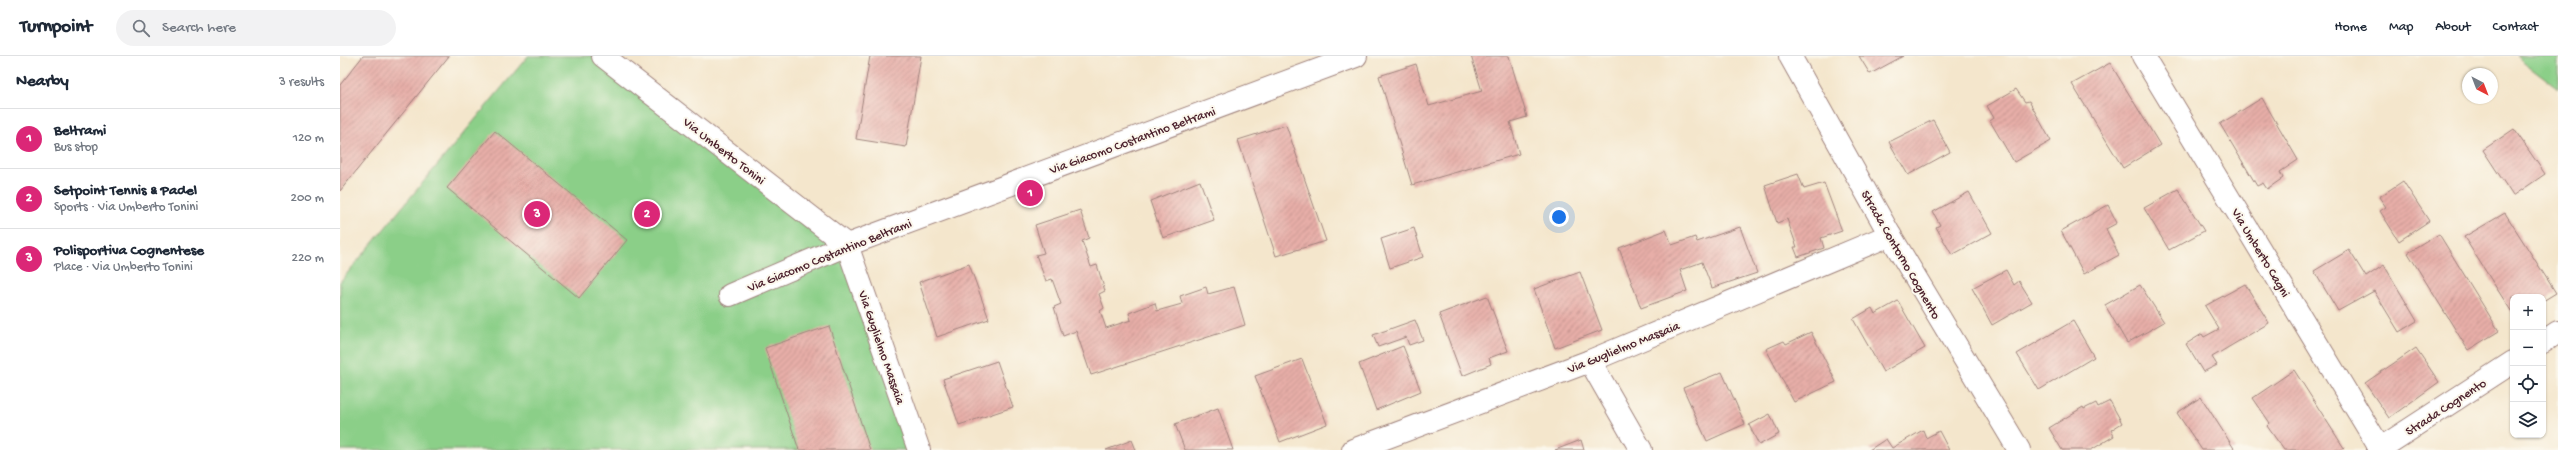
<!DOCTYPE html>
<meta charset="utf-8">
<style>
body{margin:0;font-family:"Gochi Hand",sans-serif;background:#f2f2f3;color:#1f2937}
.controls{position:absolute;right:12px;bottom:12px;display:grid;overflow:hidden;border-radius:8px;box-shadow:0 1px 3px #0004}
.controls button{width:36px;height:36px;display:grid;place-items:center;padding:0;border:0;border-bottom:1px solid #e0e1e3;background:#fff;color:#1f2937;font:20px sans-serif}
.compass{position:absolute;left:2122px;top:12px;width:36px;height:36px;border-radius:50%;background:#fff;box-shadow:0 1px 3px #0004;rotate:138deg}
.you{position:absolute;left:1219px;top:161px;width:14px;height:14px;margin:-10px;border:3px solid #fff;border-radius:50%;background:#1a73e8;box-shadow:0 0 0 6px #1a73e833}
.badge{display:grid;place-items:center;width:26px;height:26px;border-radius:50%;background:#db2777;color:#fff;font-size:13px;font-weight:700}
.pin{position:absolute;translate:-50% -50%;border:2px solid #fff;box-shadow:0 1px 4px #0006}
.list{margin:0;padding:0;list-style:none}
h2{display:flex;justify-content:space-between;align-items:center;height:52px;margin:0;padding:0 16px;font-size:17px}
h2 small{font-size:13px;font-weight:400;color:#747a83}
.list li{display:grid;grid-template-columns:26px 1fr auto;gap:12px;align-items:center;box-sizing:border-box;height:60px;padding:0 16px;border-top:1px solid #e0e1e3}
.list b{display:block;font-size:15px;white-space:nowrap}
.list p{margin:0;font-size:13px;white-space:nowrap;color:#747a83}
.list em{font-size:13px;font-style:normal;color:#747a83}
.icon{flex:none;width:22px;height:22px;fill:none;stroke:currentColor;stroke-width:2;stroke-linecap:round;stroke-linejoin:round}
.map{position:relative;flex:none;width:2218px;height:394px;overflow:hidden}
header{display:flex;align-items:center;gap:24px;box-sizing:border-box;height:56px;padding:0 20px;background:#fff;border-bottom:1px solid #e0e1e3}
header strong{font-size:19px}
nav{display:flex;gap:22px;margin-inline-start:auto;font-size:14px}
.search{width:280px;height:36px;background:#f2f2f3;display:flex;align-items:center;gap:10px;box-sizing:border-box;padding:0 14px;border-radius:22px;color:#747a83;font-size:15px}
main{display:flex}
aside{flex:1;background:#fff}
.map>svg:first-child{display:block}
</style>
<header>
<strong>Turnpoint</strong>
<div class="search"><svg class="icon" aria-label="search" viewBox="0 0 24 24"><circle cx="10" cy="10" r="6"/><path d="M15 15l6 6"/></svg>Search here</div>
<nav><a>Home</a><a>Map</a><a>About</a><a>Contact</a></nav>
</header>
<main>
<aside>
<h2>Nearby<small>3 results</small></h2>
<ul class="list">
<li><span class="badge">1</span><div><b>Beltrami</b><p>Bus stop</p></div><em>120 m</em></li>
<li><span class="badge">2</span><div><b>Setpoint Tennis &amp; Padel</b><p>Sports · Via Umberto Tonini</p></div><em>200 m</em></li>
<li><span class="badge">3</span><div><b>Polisportiva Cognentese</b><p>Place · Via Umberto Tonini</p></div><em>220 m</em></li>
</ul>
</aside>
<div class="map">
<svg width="2218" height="394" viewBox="0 0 2218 394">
<defs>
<pattern id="building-hatch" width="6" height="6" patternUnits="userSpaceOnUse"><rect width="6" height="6" fill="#e7aea8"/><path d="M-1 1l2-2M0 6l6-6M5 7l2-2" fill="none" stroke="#bd8d89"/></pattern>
</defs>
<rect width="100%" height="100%" fill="#fbf7ec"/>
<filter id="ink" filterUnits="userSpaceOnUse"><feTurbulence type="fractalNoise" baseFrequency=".025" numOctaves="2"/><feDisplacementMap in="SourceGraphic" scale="8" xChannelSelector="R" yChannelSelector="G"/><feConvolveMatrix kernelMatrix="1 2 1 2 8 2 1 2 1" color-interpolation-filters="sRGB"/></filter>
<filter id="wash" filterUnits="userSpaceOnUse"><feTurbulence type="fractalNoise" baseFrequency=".012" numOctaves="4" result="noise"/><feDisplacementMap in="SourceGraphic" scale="16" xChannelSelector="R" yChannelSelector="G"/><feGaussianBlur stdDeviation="0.9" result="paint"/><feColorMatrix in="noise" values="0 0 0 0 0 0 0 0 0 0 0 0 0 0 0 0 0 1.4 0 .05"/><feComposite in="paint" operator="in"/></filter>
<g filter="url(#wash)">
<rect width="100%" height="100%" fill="#f4e6cc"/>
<!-- green -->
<g fill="#8bcf88" stroke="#6a775a">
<path d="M188 0H273L510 190 578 394H0V226Z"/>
<path d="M2176 0H2218V32Z"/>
</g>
<g id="blocks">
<!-- building -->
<g fill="url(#building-hatch)">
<path d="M23 0H109L0 135V29Z"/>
<path d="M530 0H581L566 91 516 83Z"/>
<path d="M1131 0H1169L1187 61 1170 66 1179 98 1072 129 1039 20 1076 8 1089 50 1142 35Z"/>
<path d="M1519 0H1563L1530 18Z"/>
<path d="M1770 7 1820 89 1783 112 1732 28Z"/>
<path d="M1676 33 1685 46 1689 45 1711 85 1674 106 1650 65 1654 62 1647 50Z"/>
<path d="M1922 42 1958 104 1940 116 1943 122 1927 133 1923 127 1917 130 1880 68Z"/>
<path d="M1593 64 1610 96 1568 119 1549 86Z"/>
<path d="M946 69 986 185 936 200 898 84Z"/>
<path d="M2174 73 2205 118 2173 140 2143 94Z"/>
<path d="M155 75 287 184 239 242 107 132Z"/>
<path d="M1458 118 1464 133 1484 127 1502 175 1481 182 1484 192 1458 201 1454 191H1457L1447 163 1437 167 1425 129Z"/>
<path d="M860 125 874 164 823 182 810 145Z"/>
<path d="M2063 125 2089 165 2059 185 2040 155 2046 151 2039 141Z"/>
<path d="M1838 133 1864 175 1829 194 1804 152Z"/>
<path d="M1629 136 1652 177 1612 199 1596 171 1600 169 1593 156Z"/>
<path d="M1768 149 1777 167 1766 173 1779 199 1744 218 1721 175Z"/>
<path d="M740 154 749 182 742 185 751 211 757 209 765 235 759 238 764 252 760 255 766 272 791 264 789 257 815 247 817 255 842 248 840 240 866 231 868 238 894 231 905 269 751 319 736 275 723 280 714 251 721 248 712 223 706 225 696 199 704 197 695 169Z"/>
<path d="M2165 157 2216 237 2203 245V241H2173V258L2124 181Z"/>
<path d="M1400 171 1417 217 1372 232 1362 206 1340 214 1347 235 1301 252 1279 192 1326 174 1332 189 1355 181 1357 186Z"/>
<path d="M1074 172 1083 201 1050 212 1041 183Z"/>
<path d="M2099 178 2159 275 2128 294 2068 197Z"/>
<path d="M2009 194 2026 221 2044 209 2077 265 2059 276 2034 235 1998 255 1974 215Z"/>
<path d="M629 208 649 263 597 281 579 226Z"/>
<path d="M1666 214 1674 229 1679 225 1692 246 1652 269 1632 232Z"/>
<path d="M1240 216 1262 274 1215 292 1194 233Z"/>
<path d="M1905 228 1929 267 1872 301 1877 309 1863 316 1846 288 1862 278 1864 281 1879 273 1865 250Z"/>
<path d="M1800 229 1824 266 1787 287 1765 249Z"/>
<path d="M1147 240 1168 295 1149 302 1151 308 1122 320 1099 258Z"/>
<path d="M1558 245 1585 292 1543 316 1513 263 1532 252 1535 258Z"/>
<path d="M1075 264 1083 284 1069 289 1066 281 1038 291 1033 279Z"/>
<path d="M1733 265 1754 301 1699 334 1677 298Z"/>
<path d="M489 270 530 394H459L425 292Z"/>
<path d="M1471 276 1496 326 1454 346 1426 293 1444 285 1446 288Z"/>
<path d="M1063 290 1081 335 1036 354 1019 308Z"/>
<path d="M2076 292 2099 326 2049 362 2025 327Z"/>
<path d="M962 303 987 368 940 386 915 320Z"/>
<path d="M657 305 673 351 619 369 603 323Z"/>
<path d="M1954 314 2004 392 2002 394H1944L1927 370 1930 367 1913 342Z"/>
<path d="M1382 316 1405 368 1367 385 1343 332Z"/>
<path d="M1861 341 1895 394H1862L1837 357Z"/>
<path d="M1770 345 1782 367 1771 374 1774 380 1751 394H1722L1709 372 1743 351 1744 353 1756 347 1758 351Z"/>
<path d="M878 352 893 394H845L835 368Z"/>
<path d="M1430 358 1439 378 1419 389 1409 369Z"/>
<path d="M1583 374 1586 382 1599 375 1609 394H1529L1546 383 1552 392Z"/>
<path d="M792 384 796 394H766Z"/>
<path d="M1241 384 1244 394H1215Z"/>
</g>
</g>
</g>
<g filter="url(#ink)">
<use href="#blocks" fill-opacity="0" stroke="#9f827c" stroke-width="1"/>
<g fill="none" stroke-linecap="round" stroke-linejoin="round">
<!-- minor casing -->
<g stroke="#9f827c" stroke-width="24">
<g id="minor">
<path d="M263 0 507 189"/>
<path d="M1450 0 1550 179 1679 394"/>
<path d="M1803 0 2040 392"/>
<path d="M507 189 579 394"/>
<path d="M390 239 507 189 1016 0"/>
<path d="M2203 286 2218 276"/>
<path d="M1250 305 1301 394"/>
<path d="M1013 394 1250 305 1550 179"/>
<path d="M2038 394 2173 306"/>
</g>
</g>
<!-- minor -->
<use href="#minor" stroke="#fff" stroke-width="22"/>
</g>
</g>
<g text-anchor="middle" stroke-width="4" stroke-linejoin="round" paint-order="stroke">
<!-- street labels -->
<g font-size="13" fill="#4a1f2b" stroke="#fbf7ec">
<text transform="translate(792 83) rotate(-20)" y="5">Via Giacomo Costantino Beltrami</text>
<text transform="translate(385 94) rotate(38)" y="5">Via Umberto Tonini</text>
<text transform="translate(1922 196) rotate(59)" y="5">Via Umberto Cagni</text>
<text transform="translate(489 198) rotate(-22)" y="5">Via Giacomo Costantino Beltrami</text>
<text transform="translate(1562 198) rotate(60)" y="5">Strada Contorno Cognento</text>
<text transform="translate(1283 290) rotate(-22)" y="5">Via Guglielmo Massaia</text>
<text transform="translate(543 291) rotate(71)" y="5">Via Guglielmo Massaia</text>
<text transform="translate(2105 350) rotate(-33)" y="5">Strada Cognento</text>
</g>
</g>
</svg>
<div class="controls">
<button>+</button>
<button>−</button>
<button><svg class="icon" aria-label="locate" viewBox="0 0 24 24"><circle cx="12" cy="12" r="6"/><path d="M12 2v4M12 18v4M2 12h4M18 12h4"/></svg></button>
<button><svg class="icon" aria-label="layers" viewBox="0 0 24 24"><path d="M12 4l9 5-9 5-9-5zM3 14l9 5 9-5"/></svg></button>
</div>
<svg class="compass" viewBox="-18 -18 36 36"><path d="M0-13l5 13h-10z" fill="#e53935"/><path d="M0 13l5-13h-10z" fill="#747a83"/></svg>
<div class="you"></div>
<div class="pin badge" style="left:690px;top:137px">1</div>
<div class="pin badge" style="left:307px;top:158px">2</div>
<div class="pin badge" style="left:197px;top:158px">3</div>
</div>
</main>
